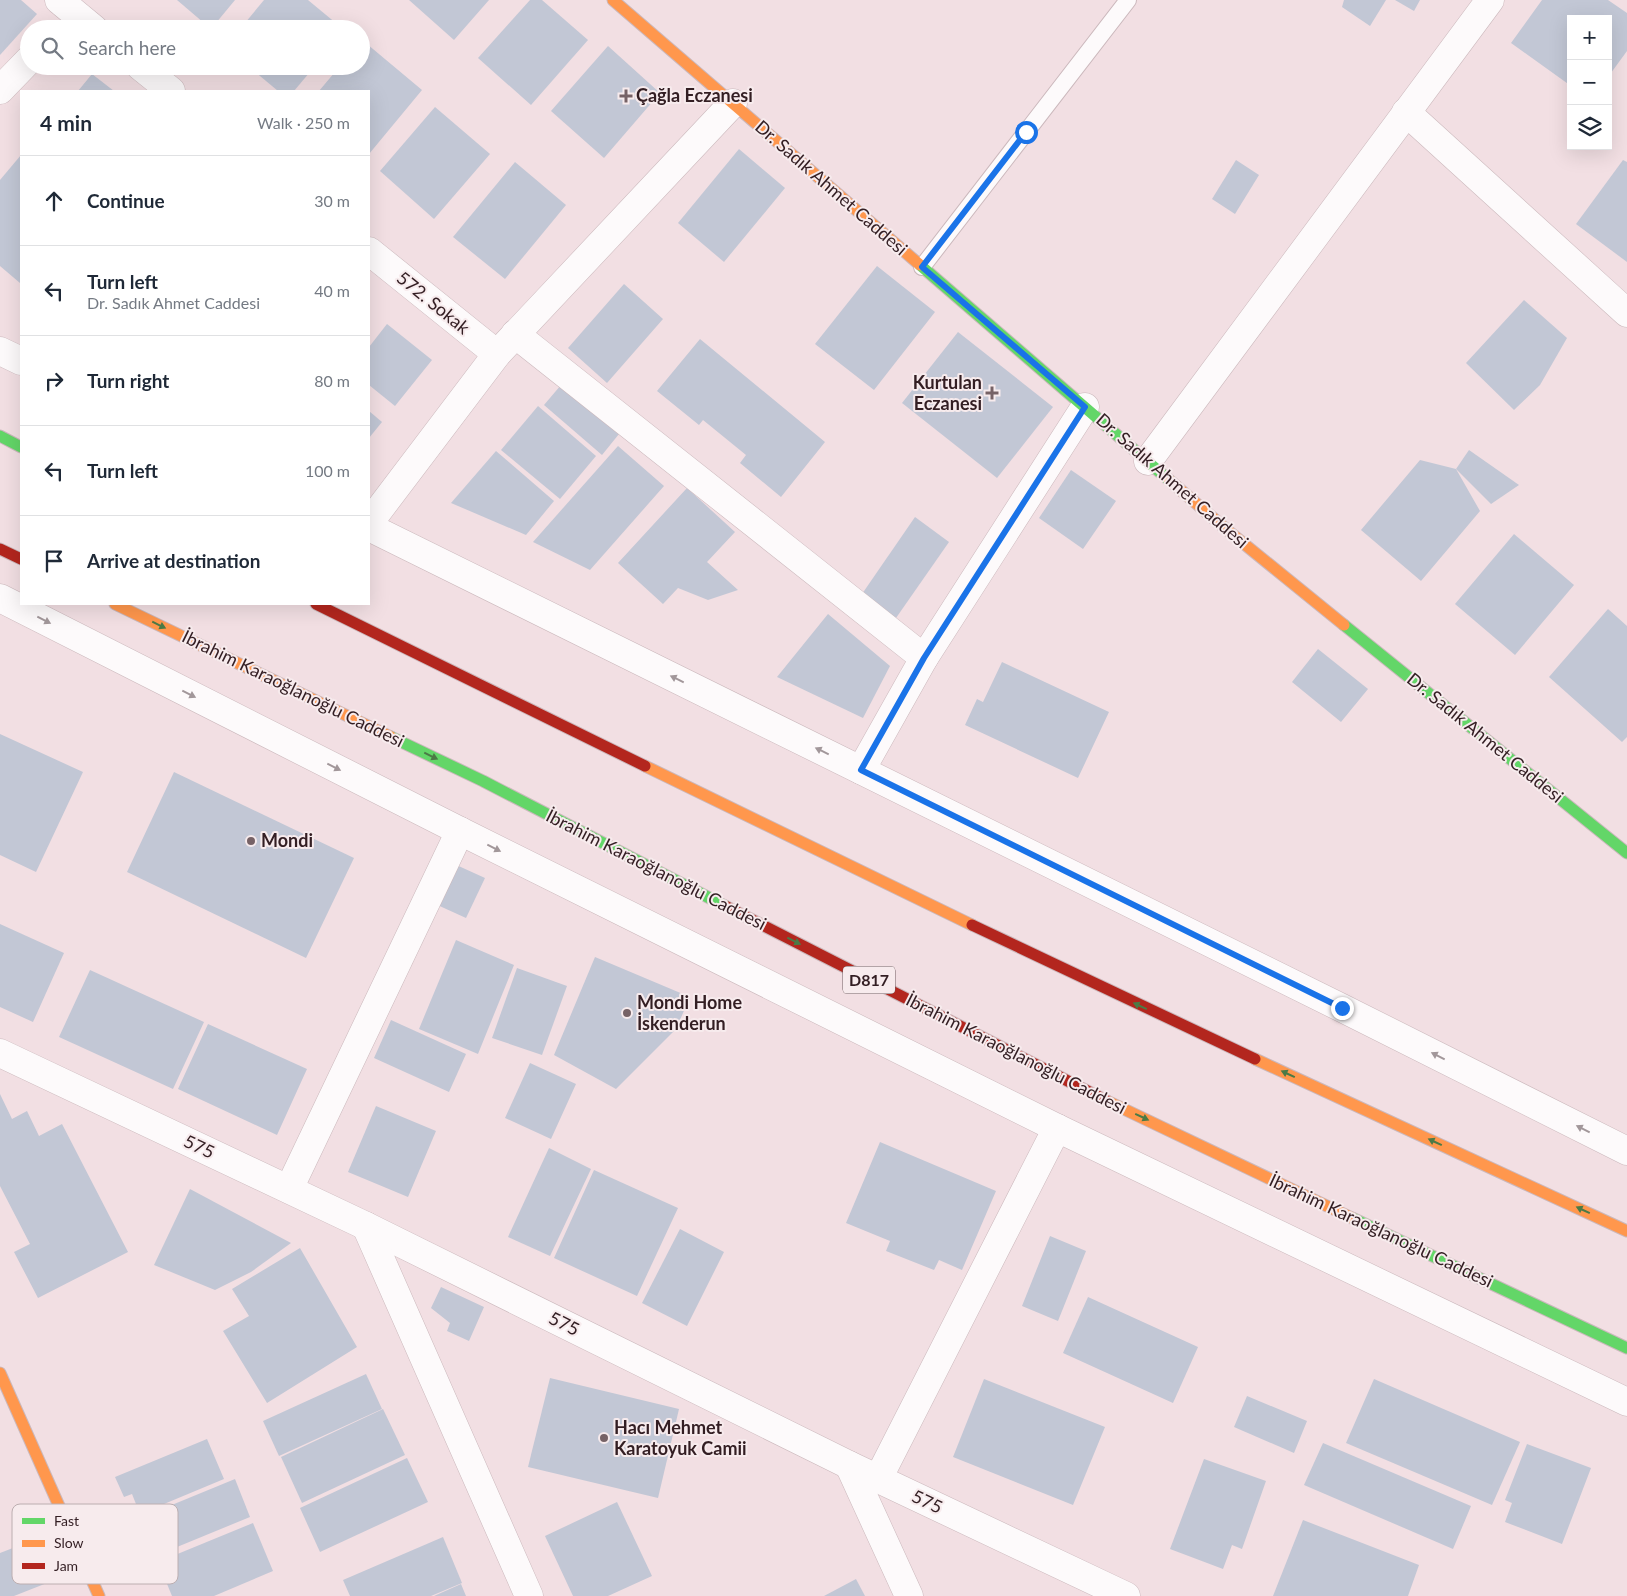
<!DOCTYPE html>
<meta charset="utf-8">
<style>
body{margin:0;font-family:Lato,sans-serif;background:#f2f2f3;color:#1f2937}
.controls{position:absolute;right:15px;top:15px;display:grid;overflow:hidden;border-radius:0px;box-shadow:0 5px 20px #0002}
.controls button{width:45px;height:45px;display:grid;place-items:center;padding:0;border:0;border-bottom:1px solid #e0e1e3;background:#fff;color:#1f2937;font:25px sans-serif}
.stop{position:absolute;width:15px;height:15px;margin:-11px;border:4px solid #1a73e8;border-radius:50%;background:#fff}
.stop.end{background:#1a73e8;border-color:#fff;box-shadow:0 1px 5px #0008}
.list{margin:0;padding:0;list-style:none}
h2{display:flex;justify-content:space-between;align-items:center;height:65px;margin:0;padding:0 20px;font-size:21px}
h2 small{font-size:16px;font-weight:400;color:#747a83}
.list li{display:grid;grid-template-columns:32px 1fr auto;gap:15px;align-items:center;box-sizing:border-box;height:90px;padding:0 20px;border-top:1px solid #e0e1e3}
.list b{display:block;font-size:19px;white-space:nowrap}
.list p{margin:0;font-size:16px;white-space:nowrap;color:#747a83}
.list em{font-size:16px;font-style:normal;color:#747a83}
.icon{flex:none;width:28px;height:28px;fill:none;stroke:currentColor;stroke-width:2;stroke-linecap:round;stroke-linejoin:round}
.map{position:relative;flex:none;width:1627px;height:1596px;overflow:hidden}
.search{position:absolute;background:#fff;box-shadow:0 5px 20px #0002;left:20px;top:20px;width:350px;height:55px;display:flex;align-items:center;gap:12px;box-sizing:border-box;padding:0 18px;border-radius:28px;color:#747a83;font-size:19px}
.panel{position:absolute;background:#fff;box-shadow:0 5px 20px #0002;left:20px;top:90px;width:350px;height:515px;border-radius:0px}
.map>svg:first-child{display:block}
</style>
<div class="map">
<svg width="1627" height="1596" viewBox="0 0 1627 1596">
<rect width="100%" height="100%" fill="#f2dfe3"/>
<!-- building -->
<g fill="#c2c7d5">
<path d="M0 0H21L37 14 0 55Z"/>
<path d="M177 0H235L211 29Z"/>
<path d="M264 0H308L343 29H240Z"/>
<path d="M409 0H489L454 40Z"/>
<path d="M530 0H542L588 40 531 105 478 58Z"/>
<path d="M1344 0H1386L1370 26 1342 7Z"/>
<path d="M1395 0H1420L1414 11Z"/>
<path d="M1542 0H1608L1627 13V51L1608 77V19H1571V86L1511 43Z"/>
<path d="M361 39 422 90 369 154V91H319L340 66H361Z"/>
<path d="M608 46 660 93 604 158 551 111Z"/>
<path d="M248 66H315L294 91H278Z"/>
<path d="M92 74 114 91H78Z"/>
<path d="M435 107 490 154 434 219 380 171Z"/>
<path d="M739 149 785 188 724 262 678 223Z"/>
<path d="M21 155V282L20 283 0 266V180Z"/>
<path d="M1236 160 1259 175 1235 214 1212 199Z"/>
<path d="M1623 160 1627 162V262L1576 224Z"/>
<path d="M515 162 566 205 505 279 453 237Z"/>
<path d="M877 266 935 312 874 390 815 344Z"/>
<path d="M624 284 663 319 607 383 568 348Z"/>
<path d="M1524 300 1567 338 1540 385 1514 410 1466 363Z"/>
<path d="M387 324 432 360 395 406 369 385V347Z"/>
<path d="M958 332 1053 407 997 478 902 403Z"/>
<path d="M700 339 825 442 781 497 740 463 746 455 703 420 699 425 657 391Z"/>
<path d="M561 385 619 434 602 455 544 405Z"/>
<path d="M538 406 596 456 560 499 501 450Z"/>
<path d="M369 411 382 422 369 438Z"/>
<path d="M618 446 664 486 590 570 533 542Z"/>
<path d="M1469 450 1519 485 1491 504 1456 469Z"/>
<path d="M496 451 554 501 526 535 451 503Z"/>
<path d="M1420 460 1456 469 1480 511 1421 581 1361 530Z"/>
<path d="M1071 470 1116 501 1083 549 1039 518Z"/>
<path d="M687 488 735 532 707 562 738 590 708 600 678 588 663 604 618 563Z"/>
<path d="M915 517 949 542 896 618 862 594Z"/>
<path d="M1514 534 1574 585 1515 655 1455 604Z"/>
<path d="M1608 609 1627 626V737L1622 742 1549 677Z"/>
<path d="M828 614 890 666 863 718 777 677Z"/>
<path d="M1318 649 1368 689 1341 722 1292 682Z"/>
<path d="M1002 662 1109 712 1078 778 965 725 977 699 983 702Z"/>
<path d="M0 734 83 772 36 872 0 855Z"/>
<path d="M174 772 354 858 306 958 127 872Z"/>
<path d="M452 863 485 878 466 918 433 903Z"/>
<path d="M0 924 64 953 33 1022 0 1007Z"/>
<path d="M456 940 514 965 478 1054 419 1029Z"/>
<path d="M595 957 690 997 676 1029 616 1089 554 1055Z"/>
<path d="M517 968 567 986 542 1055 492 1038Z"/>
<path d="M90 970 204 1022 173 1089 59 1037Z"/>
<path d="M391 1020 466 1054 449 1092 374 1058Z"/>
<path d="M208 1024 307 1069 277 1135 178 1089Z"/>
<path d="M530 1063 576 1084 551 1139 505 1118Z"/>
<path d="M0 1094 12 1119 27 1111 39 1136 62 1124 128 1252 38 1298 14 1252 30 1244 0 1186Z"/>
<path d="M376 1106 436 1131 408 1197 348 1172Z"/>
<path d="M880 1142 996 1191 962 1270 939 1260 934 1270 886 1251 890 1241 846 1223Z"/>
<path d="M549 1148 591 1169 550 1256 508 1237Z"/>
<path d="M594 1170 678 1208 637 1296 554 1258Z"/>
<path d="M190 1189 291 1243 251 1272 215 1290 154 1265Z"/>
<path d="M680 1229 724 1252 687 1326 642 1303Z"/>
<path d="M1050 1236 1086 1251 1058 1321 1022 1306Z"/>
<path d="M300 1248 357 1347 267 1403 223 1331 249 1316 232 1289Z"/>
<path d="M441 1287 484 1307 469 1341 447 1331 450 1323 431 1308Z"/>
<path d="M1088 1297 1198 1347 1173 1403 1063 1353Z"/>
<path d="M366 1374 382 1409 279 1456 263 1421Z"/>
<path d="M550 1378 679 1409 658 1498 528 1467Z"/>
<path d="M984 1379 1105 1427 1073 1505 953 1457Z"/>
<path d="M1374 1379 1520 1442 1492 1505 1346 1443Z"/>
<path d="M1247 1396 1307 1421 1294 1453 1234 1427Z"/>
<path d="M383 1409 405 1455 302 1503 281 1457Z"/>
<path d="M207 1439 224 1479 140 1514 132 1494 124 1497 115 1477Z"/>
<path d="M1323 1443 1471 1506 1453 1549 1304 1485Z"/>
<path d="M1527 1444 1591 1468 1562 1544 1505 1522 1512 1503 1505 1500Z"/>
<path d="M407 1458 428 1502 320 1552 300 1508Z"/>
<path d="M1204 1459 1266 1481 1242 1549 1232 1545 1223 1569 1170 1549Z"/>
<path d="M235 1479 250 1517 160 1554 145 1516Z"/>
<path d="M617 1502 652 1576 608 1596H573L545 1536Z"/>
<path d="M1303 1520 1419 1565 1408 1596H1273Z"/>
<path d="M253 1523 273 1571 214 1596H172L158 1562Z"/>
<path d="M443 1537 462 1583 431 1596H350L343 1580Z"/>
<path d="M31 1541 47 1583 14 1596H0V1553Z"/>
<path d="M856 1579 865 1596H824Z"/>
<path d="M461 1584 466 1596H434Z"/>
</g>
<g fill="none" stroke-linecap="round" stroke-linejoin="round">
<!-- lane casing -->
<g stroke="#cbb8bc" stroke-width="18">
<path id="lane" d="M922 267 1128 0"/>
</g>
<!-- street casing -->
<g stroke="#cbb8bc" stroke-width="29">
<g id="street">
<path d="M59 0 94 29"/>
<path d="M140 66 171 91"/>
<path d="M0 90 29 60"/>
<path d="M1406 112 1627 313"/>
<path d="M369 251 497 354"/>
<path d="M515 334 924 658"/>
<path d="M0 351 21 361"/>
<path d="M1148 461 1490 0"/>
<path d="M369 523 497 354 733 103"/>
<path d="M369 527 1342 1008 1627 1151"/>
<path d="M0 598 460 831 1057 1128 1627 1402"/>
<path d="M861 770 924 658 1085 407"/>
<path d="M0 1053 366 1226 849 1465 1126 1596"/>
<path d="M289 1189 460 831"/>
<path d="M366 1226 529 1596"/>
<path d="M849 1465 909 1596"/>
<path d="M878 1479 1057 1128"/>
</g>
</g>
<!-- fast casing -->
<g stroke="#cbb8bc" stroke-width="13">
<g id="fast">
<path d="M920 265 1169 480"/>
<path d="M0 436 21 447"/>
<path d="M1344 625 1627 853"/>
<path d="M391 737 483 781 725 906"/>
<path d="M1352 1218 1627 1348"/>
</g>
</g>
<!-- slow casing -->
<g stroke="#cbb8bc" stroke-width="13">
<g id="slow">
<path d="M613 0 920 265"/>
<path d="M1169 480 1227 530 1344 625"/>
<path d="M115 604 391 737"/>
<path d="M645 766 972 925"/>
<path d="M1255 1059 1627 1231"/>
<path d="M1107 1101 1352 1218"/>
<path d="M0 1373 99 1596"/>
</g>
</g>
<!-- jam casing -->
<g stroke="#cbb8bc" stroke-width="13">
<g id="jam">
<path d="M0 549 21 559"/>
<path d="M316 604 645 766"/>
<path d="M725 906 1107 1101"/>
<path d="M972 925 1255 1059"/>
</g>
</g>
<!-- lane -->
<use href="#lane" stroke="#fdfafb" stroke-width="16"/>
<!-- street -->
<use href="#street" stroke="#fdfafb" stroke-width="28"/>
<!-- fast -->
<use href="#fast" stroke="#63d668" stroke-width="11"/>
<!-- slow -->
<use href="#slow" stroke="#ff974d" stroke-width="11"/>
<!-- jam -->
<use href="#jam" stroke="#b3261e" stroke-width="11"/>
</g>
<!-- one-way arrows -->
<defs><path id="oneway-solid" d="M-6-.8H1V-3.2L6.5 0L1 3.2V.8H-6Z" transform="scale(1.25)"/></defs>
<g fill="#a2979a">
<use href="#oneway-solid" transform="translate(44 620) rotate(27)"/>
<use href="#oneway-solid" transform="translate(677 679) rotate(-154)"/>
<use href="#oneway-solid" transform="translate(189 694) rotate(27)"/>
<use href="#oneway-solid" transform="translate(822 751) rotate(-154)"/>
<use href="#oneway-solid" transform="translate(334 767) rotate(27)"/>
<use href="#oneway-solid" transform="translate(494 848) rotate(27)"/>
<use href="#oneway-solid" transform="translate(1438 1056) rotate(-153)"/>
<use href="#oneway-solid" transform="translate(1583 1129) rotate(-153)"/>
</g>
<g fill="#4b7a46">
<use href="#oneway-solid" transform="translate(159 625) rotate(26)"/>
<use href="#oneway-solid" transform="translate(431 756) rotate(26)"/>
<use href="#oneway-solid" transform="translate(794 941) rotate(27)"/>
<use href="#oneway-solid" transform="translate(1140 1006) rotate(-155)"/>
<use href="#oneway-solid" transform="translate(1288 1074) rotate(-155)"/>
<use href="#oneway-solid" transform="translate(1142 1117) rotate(25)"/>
<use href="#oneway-solid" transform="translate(1435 1142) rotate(-155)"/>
<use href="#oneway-solid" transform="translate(1583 1210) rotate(-155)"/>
</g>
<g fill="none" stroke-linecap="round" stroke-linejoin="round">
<!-- route -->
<path stroke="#1a73e8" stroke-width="6" d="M1026 132 922 267 1085 407 924 658 861 770 1342 1008"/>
</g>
<!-- markers -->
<g fill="#766266" stroke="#f7ebed" stroke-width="2">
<path d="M623.5 88.5h5v5h5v5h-5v5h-5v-5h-5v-5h5z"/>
<path d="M989.5 385.5h5v5h5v5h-5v5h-5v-5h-5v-5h5z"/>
<circle cx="251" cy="841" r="5"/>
<circle cx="627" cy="1013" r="5"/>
<circle cx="604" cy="1438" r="5"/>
</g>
<g text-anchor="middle" stroke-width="4" stroke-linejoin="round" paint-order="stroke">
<!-- shield labels -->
<rect fill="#f7ebed" stroke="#6e5c60" stroke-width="1" x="843" y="966.5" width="52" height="27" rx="4"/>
<g font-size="16" font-weight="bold" fill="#331e23">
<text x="869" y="986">D817</text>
</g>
<!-- poi labels -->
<g font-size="18" font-weight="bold" fill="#331e23" stroke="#f7ebed" text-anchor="start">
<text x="636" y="102">Çağla Eczanesi</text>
<text x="982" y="389" text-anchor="end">Kurtulan<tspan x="982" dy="21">Eczanesi</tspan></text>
<text x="261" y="847">Mondi</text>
<text x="637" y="1009">Mondi Home<tspan x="637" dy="21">İskenderun</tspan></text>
<text x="614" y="1434">Hacı Mehmet<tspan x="614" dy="21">Karatoyuk Camii</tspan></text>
</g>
<!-- street labels -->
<g font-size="18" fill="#331e23" stroke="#f7ebed">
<text transform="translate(831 188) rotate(41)" y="6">Dr. Sadık Ahmet Caddesi</text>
<text transform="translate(433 303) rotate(39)" y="6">572. Sokak</text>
<text transform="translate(1172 481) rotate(41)" y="6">Dr. Sadık Ahmet Caddesi</text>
<text transform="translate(293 689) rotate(26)" y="6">İbrahim Karaoğlanoğlu Caddesi</text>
<text transform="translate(1485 738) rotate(39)" y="6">Dr. Sadık Ahmet Caddesi</text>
<text transform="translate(656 870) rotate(27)" y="6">İbrahim Karaoğlanoğlu Caddesi</text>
<text transform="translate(1016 1054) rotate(27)" y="6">İbrahim Karaoğlanoğlu Caddesi</text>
<text transform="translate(199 1147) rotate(25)" y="6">575</text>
<text transform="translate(1381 1231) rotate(25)" y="6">İbrahim Karaoğlanoğlu Caddesi</text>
<text transform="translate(564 1324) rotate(26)" y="6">575</text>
<text transform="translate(927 1502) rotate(25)" y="6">575</text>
</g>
</g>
<!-- legend -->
<rect x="12" y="1504" width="166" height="80" rx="8" fill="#f7ebed" stroke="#bcaeb0" stroke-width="1"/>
<rect x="22" y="1518" width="23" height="6" fill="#63d668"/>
<rect x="22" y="1540" width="23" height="7" fill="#ff974d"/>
<rect x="22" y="1563" width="23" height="6" fill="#b3261e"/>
<g font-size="14" fill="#331e23">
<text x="54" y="1526">Fast</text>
<text x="54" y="1548">Slow</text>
<text x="54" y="1571">Jam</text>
</g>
</svg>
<div class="controls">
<button>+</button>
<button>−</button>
<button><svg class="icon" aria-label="layers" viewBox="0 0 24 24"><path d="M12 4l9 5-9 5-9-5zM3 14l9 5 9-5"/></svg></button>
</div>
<div class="stop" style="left:1026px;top:132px"></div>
<div class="stop end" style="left:1342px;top:1008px"></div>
<div class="search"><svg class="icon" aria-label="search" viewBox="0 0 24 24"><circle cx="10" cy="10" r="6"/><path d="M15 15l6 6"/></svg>Search here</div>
<section class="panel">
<h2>4 min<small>Walk · 250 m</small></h2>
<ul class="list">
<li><svg class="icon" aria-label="ahead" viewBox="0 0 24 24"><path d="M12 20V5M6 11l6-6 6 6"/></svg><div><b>Continue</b></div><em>30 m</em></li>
<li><svg class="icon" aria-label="left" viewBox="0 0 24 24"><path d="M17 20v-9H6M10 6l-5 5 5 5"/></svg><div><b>Turn left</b><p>Dr. Sadık Ahmet Caddesi</p></div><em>40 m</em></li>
<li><svg class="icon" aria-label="right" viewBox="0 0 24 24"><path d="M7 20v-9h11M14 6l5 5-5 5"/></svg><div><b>Turn right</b></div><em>80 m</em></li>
<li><svg class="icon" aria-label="left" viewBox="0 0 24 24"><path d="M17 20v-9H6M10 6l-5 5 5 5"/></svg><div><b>Turn left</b></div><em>100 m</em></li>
<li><svg class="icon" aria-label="arrive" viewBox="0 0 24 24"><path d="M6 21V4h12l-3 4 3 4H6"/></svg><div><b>Arrive at destination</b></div></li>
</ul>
</section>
</div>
